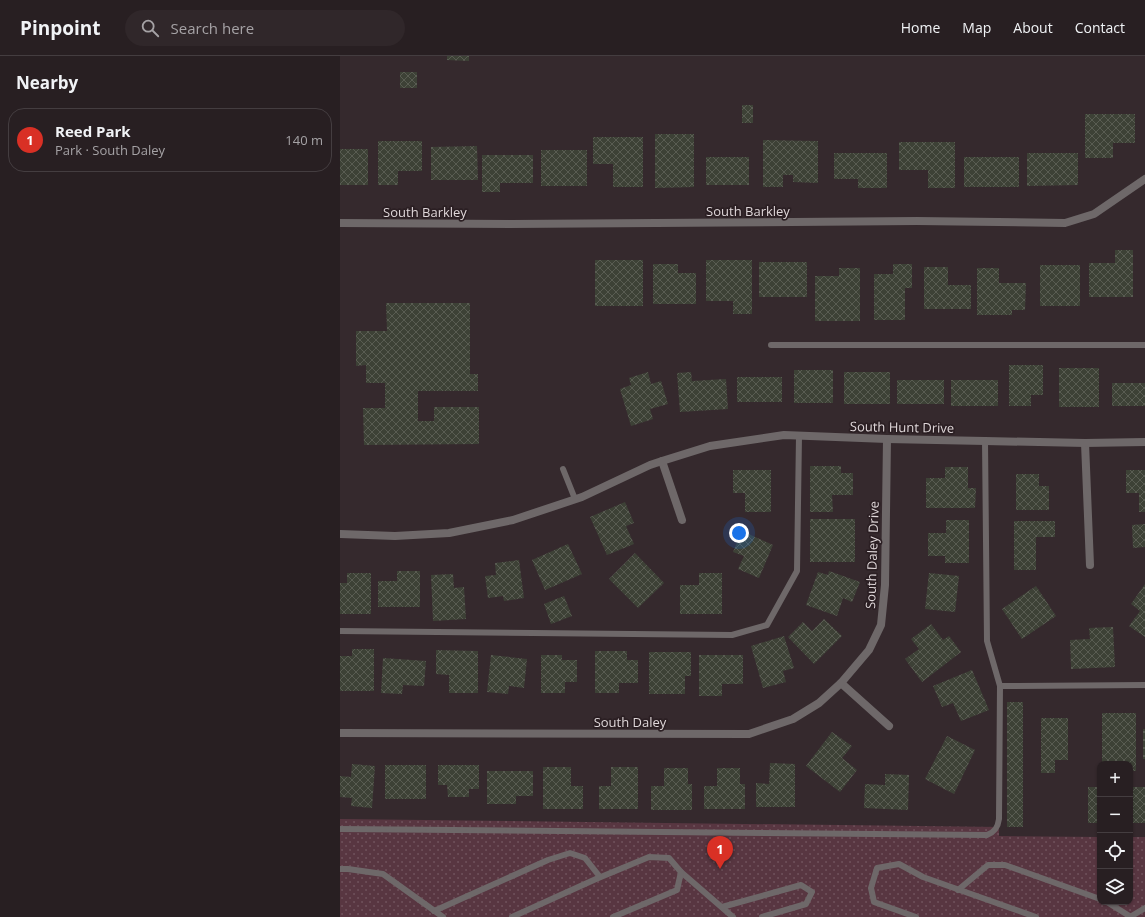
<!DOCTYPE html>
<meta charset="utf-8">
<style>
body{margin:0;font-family:"Open Sans",sans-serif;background:#30272a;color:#f1f3f6}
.controls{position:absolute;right:12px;bottom:12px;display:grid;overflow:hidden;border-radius:8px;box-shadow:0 1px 3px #0004}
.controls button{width:36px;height:36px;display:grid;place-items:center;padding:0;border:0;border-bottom:1px solid #443d40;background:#281f22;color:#f1f3f6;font:20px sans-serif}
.you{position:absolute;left:399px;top:477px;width:14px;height:14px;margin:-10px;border:3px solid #fff;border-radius:50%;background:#1a73e8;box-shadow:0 0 0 6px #1a73e833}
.badge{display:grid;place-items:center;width:26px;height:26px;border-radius:50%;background:#d93025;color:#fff;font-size:13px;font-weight:700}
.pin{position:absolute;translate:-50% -33px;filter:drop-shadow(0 1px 2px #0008)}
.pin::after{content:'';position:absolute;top:21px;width:14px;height:12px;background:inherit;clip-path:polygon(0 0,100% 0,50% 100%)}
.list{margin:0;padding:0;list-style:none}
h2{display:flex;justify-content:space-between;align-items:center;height:52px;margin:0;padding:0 16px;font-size:17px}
h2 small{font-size:13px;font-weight:400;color:#a5a2a5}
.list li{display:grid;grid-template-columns:26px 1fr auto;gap:12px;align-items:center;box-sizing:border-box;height:64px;margin:0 8px 8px;padding:0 8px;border:1px solid #443d40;border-radius:16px}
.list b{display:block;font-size:15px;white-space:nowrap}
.list p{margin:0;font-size:13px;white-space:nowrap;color:#a5a2a5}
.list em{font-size:13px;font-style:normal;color:#a5a2a5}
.icon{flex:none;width:22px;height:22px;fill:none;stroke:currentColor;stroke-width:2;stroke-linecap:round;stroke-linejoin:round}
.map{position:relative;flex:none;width:805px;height:861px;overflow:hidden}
header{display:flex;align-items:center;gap:24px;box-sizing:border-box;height:56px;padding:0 20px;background:#281f22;border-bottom:1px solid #443d40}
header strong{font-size:19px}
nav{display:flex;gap:22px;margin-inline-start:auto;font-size:14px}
.search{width:280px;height:36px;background:#30272a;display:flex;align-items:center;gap:10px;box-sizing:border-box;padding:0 14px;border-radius:22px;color:#a5a2a5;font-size:15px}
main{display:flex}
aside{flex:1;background:#281f22}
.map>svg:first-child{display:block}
</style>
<header>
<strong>Pinpoint</strong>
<div class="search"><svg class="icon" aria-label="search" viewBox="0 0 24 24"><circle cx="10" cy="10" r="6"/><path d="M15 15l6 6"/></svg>Search here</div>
<nav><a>Home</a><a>Map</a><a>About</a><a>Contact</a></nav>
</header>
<main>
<aside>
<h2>Nearby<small></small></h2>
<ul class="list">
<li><span class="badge">1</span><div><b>Reed Park</b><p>Park · South Daley</p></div><em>140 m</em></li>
</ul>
</aside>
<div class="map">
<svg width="805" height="861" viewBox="0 0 805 861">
<defs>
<pattern id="park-dots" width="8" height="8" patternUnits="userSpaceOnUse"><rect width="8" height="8" fill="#583641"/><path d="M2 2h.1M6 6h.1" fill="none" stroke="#70525c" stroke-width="1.8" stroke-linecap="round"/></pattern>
<pattern id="building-cross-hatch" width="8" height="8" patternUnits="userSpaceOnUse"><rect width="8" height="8" fill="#3d4136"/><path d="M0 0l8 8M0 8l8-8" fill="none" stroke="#595c52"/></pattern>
</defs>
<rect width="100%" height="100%" fill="#35292d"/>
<!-- park -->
<path fill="url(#park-dots)" d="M0 763 659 771V780L760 781V846H790V781H805V861H0Z"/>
<!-- building -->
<g fill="url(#building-cross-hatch)">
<path d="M107 0H129V5L107 4Z"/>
<rect x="60" y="16" width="17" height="16"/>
<rect x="402" y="49" width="11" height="18"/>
<path d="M745 58H795V87H773V102H745Z"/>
<path d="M315 78H354V131L315 132Z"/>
<path d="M253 81H303V131H273V108H253Z"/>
<path d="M423 84 478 85V127L453 126V119H443V131H423Z"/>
<path d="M38 85H82V115H58V129H38Z"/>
<path d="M559 86H615V132H588V114H559Z"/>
<path d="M137 90 138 124H91V91Z"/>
<rect x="0" y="93" width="28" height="36"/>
<rect x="201" y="94" width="46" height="36"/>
<path d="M494 97H547V132H518V123H494Z"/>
<path d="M687 97H738V129L687 130Z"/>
<path d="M142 99H193V127H160V136H142Z"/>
<rect x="366" y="101" width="43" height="28"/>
<rect x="624" y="101" width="55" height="30"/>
<path d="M775 194H793V241H749V207H775Z"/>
<rect x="255" y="204" width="48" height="46"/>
<path d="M366 204H412V258H393V245H366Z"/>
<rect x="419" y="206" width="48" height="35"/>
<path d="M313 208H338V217H356V248H313Z"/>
<path d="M553 208H572V232H565V264H534V218H553Z"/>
<rect x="700" y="209" width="40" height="41"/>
<path d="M584 211H608V229H631V253H584Z"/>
<path d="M499 212H520V265H475V220H499Z"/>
<path d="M637 212H659V227H686L685 254H672V259H637Z"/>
<path d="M46 247H130V318H138V335H78V365H94V351H139V388L24 389 23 352H45V327H26V309L16 310V275H47Z"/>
<path d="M669 309H703V339H691V350H669Z"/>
<rect x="719" y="312" width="40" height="39"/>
<rect x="454" y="314" width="39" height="33"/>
<path d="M308 316 311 328 321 325 328 348 310 353 313 363 291 370 280 333 291 329 289 322Z"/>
<path d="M351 316 352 325 386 323 388 353 340 356 337 317Z"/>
<rect x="504" y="316" width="46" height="32"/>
<rect x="397" y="321" width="45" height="25"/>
<rect x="557" y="324" width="47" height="24"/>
<rect x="611" y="324" width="47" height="26"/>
<rect x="772" y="327" width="33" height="23"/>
<path d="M470 410H501V417H513V439H492L493 456H470Z"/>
<path d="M605 411H628V432H636L635 452H586V422H605Z"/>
<path d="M393 414H431V456H405V437H393Z"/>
<path d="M786 414H805V456H799V437H786Z"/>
<path d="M676 418H699V430H709V454H676Z"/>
<path d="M285 446 294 467 286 470 294 488 267 499 250 461Z"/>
<rect x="470" y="463" width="45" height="43"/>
<path d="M606 464H629V507H605V500H588V477H606Z"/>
<path d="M674 465H715V481H696V514H674Z"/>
<path d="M805 468V491L793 492 792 469Z"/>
<path d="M402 475 433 489 419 522 398 513 404 500 393 496Z"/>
<path d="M228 488 242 518 205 534 192 504Z"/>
<path d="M295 497 324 527 298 552 269 523Z"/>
<path d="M179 504 184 542 164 545 163 540 148 542 145 520 156 519 155 507Z"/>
<path d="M57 515H80V551H38V525H57Z"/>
<path d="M489 515 520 526 512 546 503 542 497 560 466 549 478 516 488 519Z"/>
<path d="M7 517H31V558H0V527H7Z"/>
<path d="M359 517H382V558H340V529H359Z"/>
<path d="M589 517 619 520 615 556 585 553Z"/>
<path d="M113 518 114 532 124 531 126 563 93 565 91 519Z"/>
<path d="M805 528V581L789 570 800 555 791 548Z"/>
<path d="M696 530 716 560 682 583 662 553Z"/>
<path d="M224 540 232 560 211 568 204 548Z"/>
<path d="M484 563 502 580 474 608 448 581 463 566 472 575Z"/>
<path d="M591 568 603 584 609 580 621 596 582 626 565 603 579 593 571 583Z"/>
<path d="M773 571 775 611 731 613 730 584 750 583 749 572Z"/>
<path d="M444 580 454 612 443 615 446 626 423 632 411 590Z"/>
<path d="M12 593H34V635H0V600H12Z"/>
<path d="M96 594 138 595V637H109V619L96 618Z"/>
<path d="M255 595H287V604H298V627H279V637H255Z"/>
<path d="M309 596H351V620H345V638H309Z"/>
<path d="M151 599 187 603 184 632 169 630 168 638 147 636Z"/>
<path d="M201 599H222V604H237V626H225V637H201Z"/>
<path d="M359 599H403V628H382V640H359Z"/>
<path d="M43 602 86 605 84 630 63 629 62 638 41 637Z"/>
<path d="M632 614 649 654 621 665 613 647 602 651 593 630Z"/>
<rect x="667" y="646" width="16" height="125"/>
<path d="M762 657H796V715H790V708H762Z"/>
<path d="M701 662H728V704H715V717H701Z"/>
<rect x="803" y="673" width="2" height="30"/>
<path d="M492 676 512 690 502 702 517 714 500 736 466 710Z"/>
<path d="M607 680 635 694 614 738 585 723Z"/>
<path d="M430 707 455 708V751H416V727L429 728Z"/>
<path d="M12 708 35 710 32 752 11 750 12 742 0 741V720L11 721Z"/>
<rect x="45" y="709" width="41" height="34"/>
<path d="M98 709H139V733H129V741H108L107 729H98Z"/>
<path d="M203 711H231V730H243V753H203Z"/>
<path d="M271 711H298V753H259V730H271Z"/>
<path d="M324 712H348V728H352V754H311V730H324Z"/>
<path d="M377 712H400V728H405V753H364V730H377Z"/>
<path d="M147 715H193V740H176V748H147Z"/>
<path d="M545 718 569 719 568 754 524 752 525 728 545 729Z"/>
<rect x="748" y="731" width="12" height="36"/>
<rect x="790" y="731" width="15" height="36"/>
</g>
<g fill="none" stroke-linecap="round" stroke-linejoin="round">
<!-- service -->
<g stroke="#6e6869" stroke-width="6">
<path d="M431 289H805"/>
<path d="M223 413 235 443"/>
<path d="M0 575 392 579 427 569 457 515 459 380"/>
<path d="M660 630 805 629"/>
<path d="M0 773 647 779C655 776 658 771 659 763L660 630 647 585 645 385"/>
<path d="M0 813H8L43 818 103 861"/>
<path d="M341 816 393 861"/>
<path d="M618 834 648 809H665L760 843"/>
<path d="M767 846 791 861"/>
<path d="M382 851 461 829 472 836 466 848 422 861"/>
<path d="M94 855 208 804 230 797 245 802 260 821"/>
<path d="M172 861 256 823 309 801 329 802 341 816 337 834 273 861"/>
<path d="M576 861 534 846 531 832 537 812 559 808 583 821 696 861"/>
<path d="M790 861 805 852"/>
</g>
<!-- minor -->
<g stroke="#6e6869" stroke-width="8">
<path d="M0 167 171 168 577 165 725 167 754 158 805 123"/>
<path d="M745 387 750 509"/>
<path d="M322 405 342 464"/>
<path d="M0 478 55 480 109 477 173 464 242 441 310 409 322 405 370 390 444 379 547 383 645 385 745 387 805 386"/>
<path d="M501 627 549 670"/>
<path d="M0 677 409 678 453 663 479 647 501 627 529 594 541 569 545 529 547 383"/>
</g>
</g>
<g text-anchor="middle" stroke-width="3.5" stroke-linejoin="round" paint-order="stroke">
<!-- street labels -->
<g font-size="13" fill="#dfd7d9" stroke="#2b1f23">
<text x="408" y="160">South Barkley</text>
<text x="85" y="161">South Barkley</text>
<text transform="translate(562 371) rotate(1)" y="5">South Hunt Drive</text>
<text transform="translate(532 499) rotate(-88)" y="5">South Daley Drive</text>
<text x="290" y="671">South Daley</text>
</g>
</g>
</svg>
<div class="controls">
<button>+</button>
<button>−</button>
<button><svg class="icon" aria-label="locate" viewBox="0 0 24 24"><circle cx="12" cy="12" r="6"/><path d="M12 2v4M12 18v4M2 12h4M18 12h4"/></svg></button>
<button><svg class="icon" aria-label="layers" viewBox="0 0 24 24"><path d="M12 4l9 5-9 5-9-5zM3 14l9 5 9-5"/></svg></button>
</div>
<div class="you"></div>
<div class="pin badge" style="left:380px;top:813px">1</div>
</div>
</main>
